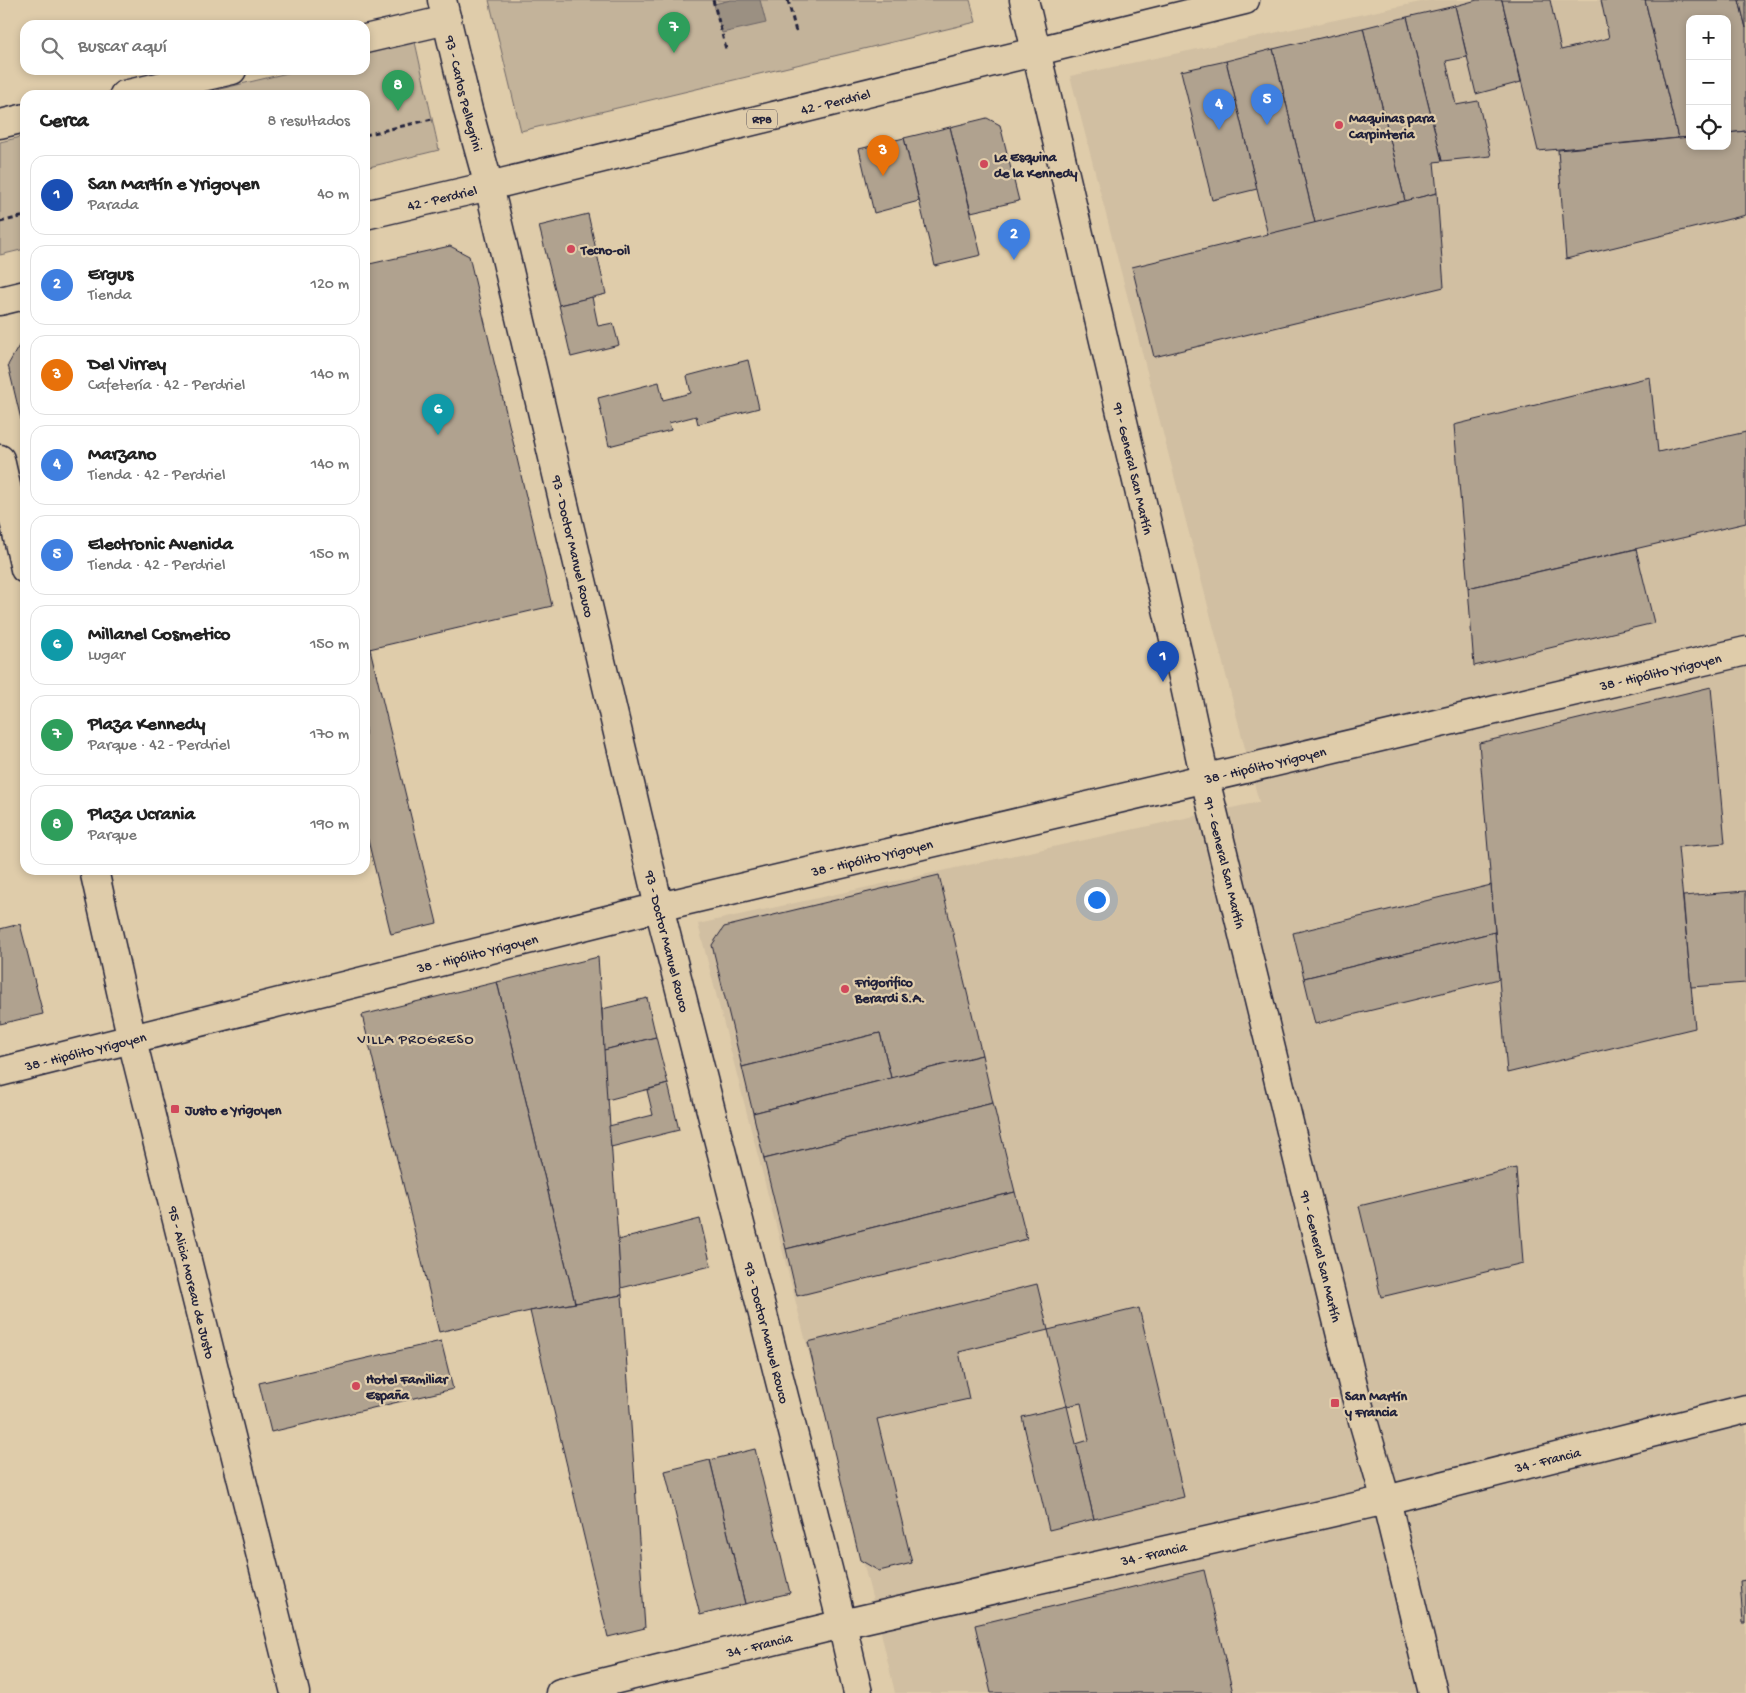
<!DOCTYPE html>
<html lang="es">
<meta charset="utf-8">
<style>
body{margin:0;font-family:"Gochi Hand",sans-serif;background:#f2f2f2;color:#222}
.controls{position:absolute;right:15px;top:15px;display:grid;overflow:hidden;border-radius:10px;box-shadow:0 2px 8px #0003}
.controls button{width:45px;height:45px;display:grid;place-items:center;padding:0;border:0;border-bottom:1px solid #e0e0e0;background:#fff;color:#222;font:25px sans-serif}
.you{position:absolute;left:1096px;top:899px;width:18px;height:18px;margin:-12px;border:4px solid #fff;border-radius:50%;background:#1a73e8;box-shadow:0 0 0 8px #1a73e833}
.badge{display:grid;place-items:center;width:32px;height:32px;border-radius:50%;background:#d1495b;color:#fff;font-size:16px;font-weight:700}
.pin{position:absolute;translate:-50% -41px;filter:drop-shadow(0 1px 2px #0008)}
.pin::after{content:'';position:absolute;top:26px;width:18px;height:15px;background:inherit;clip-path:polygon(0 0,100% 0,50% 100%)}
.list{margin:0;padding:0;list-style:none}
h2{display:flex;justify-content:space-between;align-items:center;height:65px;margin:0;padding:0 20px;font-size:21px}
h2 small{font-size:16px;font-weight:400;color:#767676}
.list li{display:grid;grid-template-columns:32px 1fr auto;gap:15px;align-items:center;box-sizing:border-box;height:80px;margin:0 10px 10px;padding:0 10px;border:1px solid #e0e0e0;border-radius:15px}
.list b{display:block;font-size:19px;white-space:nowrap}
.list p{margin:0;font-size:16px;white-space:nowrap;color:#767676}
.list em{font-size:16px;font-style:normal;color:#767676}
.icon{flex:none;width:28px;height:28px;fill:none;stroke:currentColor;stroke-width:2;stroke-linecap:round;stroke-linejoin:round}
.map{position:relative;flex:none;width:1746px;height:1693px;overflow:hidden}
.search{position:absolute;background:#fff;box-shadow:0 2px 8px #0003;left:20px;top:20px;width:350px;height:55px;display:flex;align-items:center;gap:12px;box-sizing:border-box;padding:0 18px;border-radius:15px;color:#767676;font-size:19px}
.panel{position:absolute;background:#fff;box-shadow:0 2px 8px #0003;left:20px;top:90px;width:350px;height:785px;border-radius:15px}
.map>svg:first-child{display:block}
</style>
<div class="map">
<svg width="1746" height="1693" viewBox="0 0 1746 1693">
<rect width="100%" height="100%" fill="#dfccaa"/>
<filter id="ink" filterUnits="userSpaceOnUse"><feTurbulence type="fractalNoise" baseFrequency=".02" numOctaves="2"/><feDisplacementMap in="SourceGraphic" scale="10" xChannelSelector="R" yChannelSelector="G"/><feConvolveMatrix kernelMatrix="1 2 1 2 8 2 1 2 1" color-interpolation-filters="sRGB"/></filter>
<g filter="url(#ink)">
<!-- built -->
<path fill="#d1bfa2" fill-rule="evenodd" d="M1430 0H1746V1693H895L880 1628 698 924 1259 802 1070 76ZM1690 19H1727V146H1690Z"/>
<!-- green -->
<g fill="#c3b39a" stroke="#726a6a">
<path d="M489 0H970L976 22 521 131Z"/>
<path d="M415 42 439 150 365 168V95H195L300 70H365V54Z"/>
<path d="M25 136V249L0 255V142Z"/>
</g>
<!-- water -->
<path fill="#9b9082" stroke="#6b6466" d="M731 0H760L766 23 722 33 714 4Z"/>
<!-- building -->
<g fill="#b0a28f" stroke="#22223b">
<path d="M1477 0H1502L1521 82 1476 94 1455 6Z"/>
<path d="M1502 0H1550L1561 50 1609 38 1601 0H1645L1678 138 1538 151Z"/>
<path d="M1645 0H1739L1746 28V131L1727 133V19H1690V137L1678 138Z"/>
<path d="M1739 0H1746V28Z"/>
<path d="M1455 6 1467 57 1446 61 1456 105 1478 101 1491 156 1442 161 1407 17Z"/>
<path d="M1407 17 1442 161 1434 162 1437 193 1405 201 1363 28Z"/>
<path d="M1363 28 1405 201 1315 223 1273 49Z"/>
<path d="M1273 49 1315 223 1268 235 1226 61Z"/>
<path d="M1226 61 1257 189 1212 200 1181 71Z"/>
<path d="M987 118 1000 125 1019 201 971 212 950 127Z"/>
<path d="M950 127 981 255 935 266 904 138Z"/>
<path d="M1746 131V215L1566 259 1558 150 1690 137V146H1727V133Z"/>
<path d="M904 138 919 201 874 213 859 149Z"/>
<path d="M1437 193 1444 287 1154 357 1132 267Z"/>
<path d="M588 214 606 294 559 305 539 226Z"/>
<path d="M450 246 469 256 552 606 365 650V265Z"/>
<path d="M592 297 598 326 613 323 619 345 571 357 559 305Z"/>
<path d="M25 341V436L8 365 21 342Z"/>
<path d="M748 360 759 408 698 424 696 416 669 423 671 430 609 446 598 398 659 382 663 400 691 393 687 376Z"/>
<path d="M1650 377 1658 452 1746 432V523L1468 588 1454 425Z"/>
<path d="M1636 549 1654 623 1474 666 1468 588Z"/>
<path d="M370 649 437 923 391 934 365 828V650Z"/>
<path d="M1711 687 1725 843 1678 847 1695 1028 1507 1073 1479 743Z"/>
<path d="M939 875 982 1055 891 1078 880 1033 742 1067 712 945 724 927Z"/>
<path d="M1491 885 1495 932 1304 978 1293 933Z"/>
<path d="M1746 891V983L1691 987 1683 896Z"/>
<path d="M20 924 43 1014 0 1024V929Z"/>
<path d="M1495 932 1499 979 1315 1024 1304 978Z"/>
<path d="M598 957 622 1295 575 1303 497 982Z"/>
<path d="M497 982 575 1303 530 1311 439 1332 362 1015Z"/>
<path d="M647 998 656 1037 604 1050 602 1009Z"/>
<path d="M880 1033 891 1078 753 1113 742 1067Z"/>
<path d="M656 1037 668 1084 607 1100 604 1050Z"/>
<path d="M982 1055 993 1103 764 1159 753 1113Z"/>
<path d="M668 1084 679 1130 611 1147 609 1126 653 1115 647 1090Z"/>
<path d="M993 1103 1015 1192 786 1249 764 1159Z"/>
<path d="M1516 1168 1523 1263 1381 1297 1359 1206Z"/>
<path d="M1015 1192 1027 1239 797 1296 786 1249Z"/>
<path d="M700 1219 711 1266 621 1288 618 1240Z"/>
<path d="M1037 1284 1048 1330 959 1352 969 1399 877 1419 912 1563 879 1571 860 1560 808 1342Z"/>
<path d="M622 1295 645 1628 608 1637 530 1311Z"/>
<path d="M1139 1308 1184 1497 1094 1519 1076 1444 1089 1440 1081 1403 1067 1406 1048 1330Z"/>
<path d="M441 1341 453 1389 271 1432 259 1383Z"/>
<path d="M1067 1406 1094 1519 1049 1530 1022 1417Z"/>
<path d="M755 1449 790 1593 745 1604 710 1460Z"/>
<path d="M710 1460 745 1604 700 1615 665 1471Z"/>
<path d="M1204 1570 1233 1693H991L975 1625Z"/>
<path d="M1746 1580V1623H1743L1740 1581Z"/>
</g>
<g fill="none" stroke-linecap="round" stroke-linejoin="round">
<!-- street casing -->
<g stroke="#22223b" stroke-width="31">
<g id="street">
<path id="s1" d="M442 0 468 110 489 186 659 907 842 1624 858 1693"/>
<path id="s2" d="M1024 0 1183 677 1205 779 1355 1393 1386 1500 1433 1693"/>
<path d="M365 39 447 20"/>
<path d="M124 95 232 70"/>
<path d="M0 124 25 118"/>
<path d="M0 459 25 569"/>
<path id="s3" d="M94 870 132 1040 295 1693"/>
<path id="s4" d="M0 1072 659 907 1746 651"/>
<path id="s5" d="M560 1693 842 1624 1386 1500 1746 1409"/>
</g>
</g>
<!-- primary casing -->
<g stroke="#22223b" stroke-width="31">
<g id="primary">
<path id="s6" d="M365 215 489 186 1245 0"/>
<path d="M0 301 25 295"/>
</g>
</g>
<!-- path -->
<g stroke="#22223b" stroke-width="3" stroke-dasharray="5 4" stroke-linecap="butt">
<path d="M713 0 726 49"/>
<path d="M788 0 796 32"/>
<path d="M365 135 432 119"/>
<path d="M0 222 25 216"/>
</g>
<!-- street -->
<use href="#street" stroke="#dfccaa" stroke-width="28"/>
<!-- primary -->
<use href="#primary" stroke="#dfccaa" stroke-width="28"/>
</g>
</g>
<!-- markers -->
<g fill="#d1495b" stroke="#dfccaa" stroke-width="2">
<circle cx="1339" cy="125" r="5"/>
<circle cx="984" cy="164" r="5"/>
<circle cx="571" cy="249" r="5"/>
<circle cx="845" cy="989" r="5"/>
<rect x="170" y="1104" width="10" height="10" rx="2.5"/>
<circle cx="356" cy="1386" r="5"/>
<rect x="1330" y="1398" width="10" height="10" rx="2.5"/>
</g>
<g text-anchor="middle" stroke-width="4.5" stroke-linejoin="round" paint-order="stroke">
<!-- shield labels -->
<rect fill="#dfccaa" stroke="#5b555c" stroke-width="1" x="747" y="109.5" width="30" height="19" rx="4"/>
<g font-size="12" font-weight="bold" fill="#22223b">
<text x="762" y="123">RP8</text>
</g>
<!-- street labels -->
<g font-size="14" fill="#22223b" stroke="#dfccaa">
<text dy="5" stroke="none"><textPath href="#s1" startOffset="96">93 - Carlos Pellegrini</textPath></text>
<text dy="5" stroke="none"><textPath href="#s6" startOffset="484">42 - Perdriel</textPath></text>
<text dy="5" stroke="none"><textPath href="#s6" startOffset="79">42 - Perdriel</textPath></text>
<text dy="5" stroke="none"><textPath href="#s2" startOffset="481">91 - General San Martín</textPath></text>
<text dy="5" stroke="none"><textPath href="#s1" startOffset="562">93 - Doctor Manuel Rouco</textPath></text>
<text dy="5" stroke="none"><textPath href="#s4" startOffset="1708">38 - Hipólito Yrigoyen</textPath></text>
<text dy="5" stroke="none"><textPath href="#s4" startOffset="1302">38 - Hipólito Yrigoyen</textPath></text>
<text dy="5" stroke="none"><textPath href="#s4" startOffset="898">38 - Hipólito Yrigoyen</textPath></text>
<text dy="5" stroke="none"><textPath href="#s2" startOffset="886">91 - General San Martín</textPath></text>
<text dy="5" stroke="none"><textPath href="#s1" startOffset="968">93 - Doctor Manuel Rouco</textPath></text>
<text dy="5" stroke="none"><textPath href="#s4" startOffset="492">38 - Hipólito Yrigoyen</textPath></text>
<text dy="5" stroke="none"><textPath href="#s4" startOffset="88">38 - Hipólito Yrigoyen</textPath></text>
<text dy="5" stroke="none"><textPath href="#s2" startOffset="1291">91 - General San Martín</textPath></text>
<text dy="5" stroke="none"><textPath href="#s3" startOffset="424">95 - Alicia Moreau de Justo</textPath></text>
<text dy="5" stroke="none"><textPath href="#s1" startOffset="1372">93 - Doctor Manuel Rouco</textPath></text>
<text dy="5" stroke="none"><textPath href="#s5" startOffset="1015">34 - Francia</textPath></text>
<text dy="5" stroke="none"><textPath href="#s5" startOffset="610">34 - Francia</textPath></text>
<text dy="5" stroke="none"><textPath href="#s5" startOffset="205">34 - Francia</textPath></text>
</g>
<!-- poi labels -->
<g font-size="14" font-weight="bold" fill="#22223b" stroke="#dfccaa" text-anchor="start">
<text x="1349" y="122">Maquinas para<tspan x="1349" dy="16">Carpinteria</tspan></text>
<text x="994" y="161">La Esquina<tspan x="994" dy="16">de la Kennedy</tspan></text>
<text x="581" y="254">Tecno-oil</text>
<text x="855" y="986">Frigorifico<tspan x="855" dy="16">Berardi S.A.</tspan></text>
<text x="185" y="1114">Justo e Yrigoyen</text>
<text x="366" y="1383">Hotel Familiar<tspan x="366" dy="16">España</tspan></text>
<text x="1345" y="1400">San Martín<tspan x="1345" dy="16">y Francia</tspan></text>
</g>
<!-- neighbourhood labels -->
<g font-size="15" letter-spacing="1" fill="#22223b" stroke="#dfccaa">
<text x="416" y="1043">VILLA PROGRESO</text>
</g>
</g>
</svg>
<div class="controls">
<button>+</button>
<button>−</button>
<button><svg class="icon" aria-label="locate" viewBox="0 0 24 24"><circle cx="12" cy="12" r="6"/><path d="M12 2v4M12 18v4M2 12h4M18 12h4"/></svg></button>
</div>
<div class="you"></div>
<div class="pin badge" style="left:1163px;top:682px;background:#1a4fb4">1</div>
<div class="pin badge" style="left:1014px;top:260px;background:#3f7fe0">2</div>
<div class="pin badge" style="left:883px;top:176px;background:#e8710a">3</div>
<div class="pin badge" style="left:1219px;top:130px;background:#3f7fe0">4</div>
<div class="pin badge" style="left:1267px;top:125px;background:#3f7fe0">5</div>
<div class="pin badge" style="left:438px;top:435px;background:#0f9aa8">6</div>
<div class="pin badge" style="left:674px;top:53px;background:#2e9e5b">7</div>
<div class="pin badge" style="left:398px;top:111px;background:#2e9e5b">8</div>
<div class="search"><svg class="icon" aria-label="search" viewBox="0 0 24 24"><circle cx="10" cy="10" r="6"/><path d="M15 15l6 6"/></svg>Buscar aquí</div>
<section class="panel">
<h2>Cerca<small>8 resultados</small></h2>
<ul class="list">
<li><span class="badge" style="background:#1a4fb4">1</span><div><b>San Martín e Yrigoyen</b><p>Parada</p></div><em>40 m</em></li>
<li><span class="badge" style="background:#3f7fe0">2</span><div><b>Ergus</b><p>Tienda</p></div><em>120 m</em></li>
<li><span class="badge" style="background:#e8710a">3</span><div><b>Del Virrey</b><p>Cafetería · 42 - Perdriel</p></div><em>140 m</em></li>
<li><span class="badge" style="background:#3f7fe0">4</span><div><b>Marzano</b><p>Tienda · 42 - Perdriel</p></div><em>140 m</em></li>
<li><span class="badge" style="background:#3f7fe0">5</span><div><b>Electronic Avenida</b><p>Tienda · 42 - Perdriel</p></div><em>150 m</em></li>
<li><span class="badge" style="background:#0f9aa8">6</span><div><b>Millanel Cosmetico</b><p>Lugar</p></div><em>150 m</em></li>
<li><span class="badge" style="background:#2e9e5b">7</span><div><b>Plaza Kennedy</b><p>Parque · 42 - Perdriel</p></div><em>170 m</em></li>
<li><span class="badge" style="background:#2e9e5b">8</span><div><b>Plaza Ucrania</b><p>Parque</p></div><em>190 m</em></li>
</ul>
</section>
</div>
